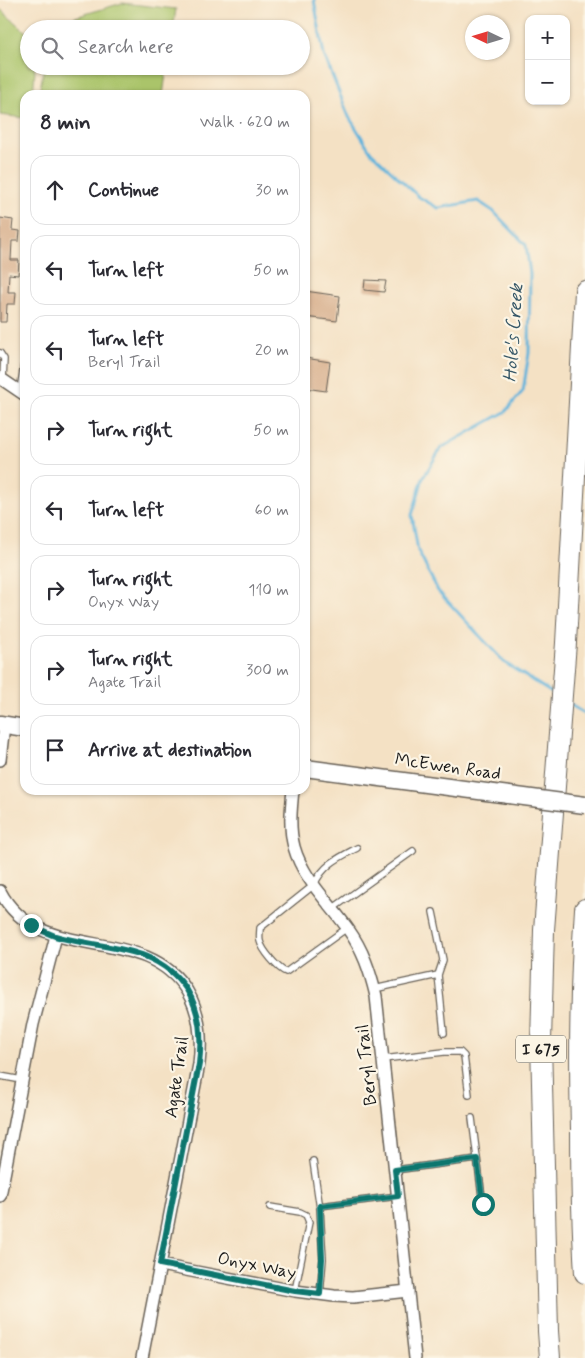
<!DOCTYPE html>
<meta charset="utf-8">
<style>
body{margin:0;font-family:Mynerve,sans-serif;background:#f2f2f3;color:#2b2b33}
.controls{position:absolute;right:15px;top:15px;display:grid;overflow:hidden;border-radius:10px;box-shadow:0 1px 4px #0004}
.controls button{width:45px;height:45px;display:grid;place-items:center;padding:0;border:0;border-bottom:1px solid #e1e1e2;background:#fff;color:#2b2b33;font:25px sans-serif}
.compass{position:absolute;left:465px;top:15px;width:45px;height:45px;border-radius:50%;background:#fff;box-shadow:0 1px 4px #0004;rotate:274deg}
.stop{position:absolute;width:15px;height:15px;margin:-11px;border:4px solid #0f766e;border-radius:50%;background:#fff}
.stop.end{background:#0f766e;border-color:#fff;box-shadow:0 1px 5px #0008}
.list{margin:0;padding:0;list-style:none}
h2{display:flex;justify-content:space-between;align-items:center;height:65px;margin:0;padding:0 20px;font-size:21px}
h2 small{font-size:16px;font-weight:400;color:#7c7c81}
.list li{display:grid;grid-template-columns:32px 1fr auto;gap:15px;align-items:center;box-sizing:border-box;height:70px;margin:0 10px 10px;padding:0 10px;border:1px solid #e1e1e2;border-radius:15px}
.list b{display:block;font-size:19px;white-space:nowrap}
.list p{margin:0;font-size:16px;white-space:nowrap;color:#7c7c81}
.list em{font-size:16px;font-style:normal;color:#7c7c81}
.icon{flex:none;width:28px;height:28px;fill:none;stroke:currentColor;stroke-width:2;stroke-linecap:round;stroke-linejoin:round}
.map{position:relative;flex:none;width:585px;height:1358px;overflow:hidden}
.search{position:absolute;background:#fff;box-shadow:0 1px 4px #0004;left:20px;top:20px;width:290px;height:55px;display:flex;align-items:center;gap:12px;box-sizing:border-box;padding:0 18px;border-radius:28px;color:#7c7c81;font-size:19px}
.panel{position:absolute;background:#fff;box-shadow:0 1px 4px #0004;left:20px;top:90px;width:290px;height:705px;border-radius:15px}
.map>svg:first-child{display:block}
</style>
<div class="map">
<svg width="585" height="1358" viewBox="0 0 585 1358">
<rect width="100%" height="100%" fill="#fcf5e5"/>
<filter id="ink" filterUnits="userSpaceOnUse"><feTurbulence type="fractalNoise" baseFrequency=".02" numOctaves="2"/><feDisplacementMap in="SourceGraphic" scale="10" xChannelSelector="R" yChannelSelector="G"/><feConvolveMatrix kernelMatrix="1 2 1 2 8 2 1 2 1" color-interpolation-filters="sRGB"/></filter>
<filter id="wash" filterUnits="userSpaceOnUse"><feTurbulence type="fractalNoise" baseFrequency=".0096" numOctaves="4" result="noise"/><feDisplacementMap in="SourceGraphic" scale="20" xChannelSelector="R" yChannelSelector="G"/><feGaussianBlur stdDeviation="1.12" result="paint"/><feColorMatrix in="noise" values="0 0 0 0 0 0 0 0 0 0 0 0 0 0 0 0 0 1.4 0 .05"/><feComposite in="paint" operator="in"/></filter>
<g filter="url(#wash)">
<rect width="100%" height="100%" fill="#f4e1c4"/>
<!-- green -->
<g fill="#aac46a" stroke="#637043">
<path d="M122 3 176 9 173 29H67L72 18Z"/>
<path d="M0 9 28 34 29 66H34L35 71 33 95H25V118L0 115Z"/>
<path d="M46 66H167L163 95H39L43 72Z"/>
</g>
<g fill="none" stroke-linecap="round" stroke-linejoin="round">
<!-- stream -->
<g stroke="#60b3db" stroke-width="3">
<path d="M314 0 324 55 349 117 371 152 419 197 438 208 478 201 493 211 526 245 530 274 529 353 523 391 505 412 441 448 423 478 412 515 418 551 438 591 505 663 555 695"/>
<path d="M569 704 585 714"/>
</g>
</g>
<g id="blocks">
<!-- building -->
<g fill="#d6ab88">
<path d="M0 218 13 220 12 230 20 231 19 241H12L11 260H19L18 275 9 274 8 292H16L15 304H7L6 322H0Z"/>
<path d="M365 280 386 281 384 292 364 290Z"/>
<path d="M305 291 340 296 337 321 305 317Z"/>
<path d="M305 358 330 362 326 391 305 388Z"/>
</g>
</g>
</g>
<g filter="url(#ink)">
<use href="#blocks" fill-opacity="0" stroke="#686157" stroke-width="1"/>
<g fill="none" stroke-linecap="round" stroke-linejoin="round">
<!-- lane casing -->
<g stroke="#686157" stroke-width="8">
<g id="lane">
<path d="M0 353 4 359 3 380"/>
<path d="M20 391 25 357"/>
<path d="M332 909 413 851"/>
<path d="M433 912 443 960 438 975"/>
<path d="M347 928 286 972C278 969 262 950 260 941 259 937 260 932 260 928L314 885C323 865 338 858 357 848"/>
<path d="M374 989 438 975 444 1033"/>
<path d="M383 1059 444 1052H460L464 1056 469 1095"/>
<path d="M0 1076 22 1080"/>
<path d="M472 1118 483 1205"/>
<path d="M313 1161 320 1209 323 1259 320 1295"/>
<path d="M395 1170 477 1159"/>
<path d="M320 1206 398 1196"/>
<path d="M270 1207 300 1212 306 1215 309 1222 295 1291"/>
</g>
</g>
<!-- street casing -->
<g stroke="#686157" stroke-width="14">
<g id="street">
<path d="M0 378 25 395"/>
<path d="M0 760 4 725"/>
<path d="M293 790C291 809 289 828 294 847 303 879 329 902 348 929 363 950 370 971 376 996L415 1358"/>
<path d="M0 891C39 967 144 921 187 991 201 1014 202 1039 199 1064L142 1358"/>
<path d="M0 1196 33 1024 56 936"/>
<path d="M160 1265 295 1291 334 1296 353 1297 408 1291"/>
</g>
</g>
<!-- secondary casing -->
<g stroke="#686157" stroke-width="19">
<g id="secondary">
<path d="M0 724 25 728"/>
<path d="M305 768 509 795"/>
</g>
</g>
<!-- highway casing -->
<g stroke="#686157" stroke-width="22">
<g id="highway">
<path d="M585 909C580 982 579 1056 581 1129 581 1177 582 1225 585 1273"/>
<path d="M550 1358 548 1331 541 1042 544 930 566 643 585 291"/>
</g>
</g>
<!-- lane -->
<use href="#lane" stroke="#fff" stroke-width="5.5"/>
<!-- street -->
<use href="#street" stroke="#fff" stroke-width="11"/>
<!-- secondary -->
<use href="#secondary" stroke="#fff" stroke-width="16"/>
<!-- highway -->
<use href="#highway" stroke="#fff" stroke-width="20"/>
<!-- secondary-bridge casing -->
<g stroke="#686157" stroke-width="19" stroke-linecap="butt">
<path id="secondary-bridge" d="M509 795 585 805"/>
</g>
<!-- secondary-bridge -->
<use href="#secondary-bridge" stroke="#fff" stroke-width="16"/>
</g>
</g>
<g fill="none" stroke-linecap="round" stroke-linejoin="round" filter="url(#ink)">
<!-- route -->
<path stroke="#0f766e" stroke-width="6" d="M31 925C39 929 47 933 55 936 102 950 157 943 187 990 201 1013 202 1038 199 1064L160 1264 295 1291 320 1294 322 1259 320 1206 398 1196 395 1170 477 1159 483 1204"/>
</g>
<g text-anchor="middle" stroke-width="4.5" stroke-linejoin="round" paint-order="stroke">
<!-- shield labels -->
<rect fill="#fcf5e5" stroke="#5f5d58" stroke-width="1" x="516" y="1035.5" width="50" height="27" rx="4"/>
<g font-size="16" font-weight="bold" fill="#1c1c1c">
<text x="541" y="1055">I 675</text>
</g>
<!-- street labels -->
<g font-size="18" fill="#1c1c1c" stroke="#fcf5e5">
<text transform="translate(448 766) rotate(8)" y="6">McEwen Road</text>
<text transform="translate(366 1065) rotate(-96)" y="6">Beryl Trail</text>
<text transform="translate(176 1077) rotate(-82)" y="6">Agate Trail</text>
<text transform="translate(257 1265) rotate(11)" y="6">Onyx Way</text>
</g>
<!-- water labels -->
<g font-size="19" font-style="italic" fill="#375868" stroke="#fcf5e5">
<text transform="translate(512 333) rotate(-86)" y="7">Hole's Creek</text>
</g>
</g>
</svg>
<div class="controls">
<button>+</button>
<button>−</button>
</div>
<svg class="compass" viewBox="-18 -18 36 36"><path d="M0-13l5 13h-10z" fill="#e53935"/><path d="M0 13l5-13h-10z" fill="#7c7c81"/></svg>
<div class="stop" style="left:483px;top:1204px"></div>
<div class="stop end" style="left:31px;top:925px"></div>
<div class="search"><svg class="icon" aria-label="search" viewBox="0 0 24 24"><circle cx="10" cy="10" r="6"/><path d="M15 15l6 6"/></svg>Search here</div>
<section class="panel">
<h2>8 min<small>Walk · 620 m</small></h2>
<ul class="list">
<li><svg class="icon" aria-label="ahead" viewBox="0 0 24 24"><path d="M12 20V5M6 11l6-6 6 6"/></svg><div><b>Continue</b></div><em>30 m</em></li>
<li><svg class="icon" aria-label="left" viewBox="0 0 24 24"><path d="M17 20v-9H6M10 6l-5 5 5 5"/></svg><div><b>Turn left</b></div><em>50 m</em></li>
<li><svg class="icon" aria-label="left" viewBox="0 0 24 24"><path d="M17 20v-9H6M10 6l-5 5 5 5"/></svg><div><b>Turn left</b><p>Beryl Trail</p></div><em>20 m</em></li>
<li><svg class="icon" aria-label="right" viewBox="0 0 24 24"><path d="M7 20v-9h11M14 6l5 5-5 5"/></svg><div><b>Turn right</b></div><em>50 m</em></li>
<li><svg class="icon" aria-label="left" viewBox="0 0 24 24"><path d="M17 20v-9H6M10 6l-5 5 5 5"/></svg><div><b>Turn left</b></div><em>60 m</em></li>
<li><svg class="icon" aria-label="right" viewBox="0 0 24 24"><path d="M7 20v-9h11M14 6l5 5-5 5"/></svg><div><b>Turn right</b><p>Onyx Way</p></div><em>110 m</em></li>
<li><svg class="icon" aria-label="right" viewBox="0 0 24 24"><path d="M7 20v-9h11M14 6l5 5-5 5"/></svg><div><b>Turn right</b><p>Agate Trail</p></div><em>300 m</em></li>
<li><svg class="icon" aria-label="arrive" viewBox="0 0 24 24"><path d="M6 21V4h12l-3 4 3 4H6"/></svg><div><b>Arrive at destination</b></div></li>
</ul>
</section>
</div>
